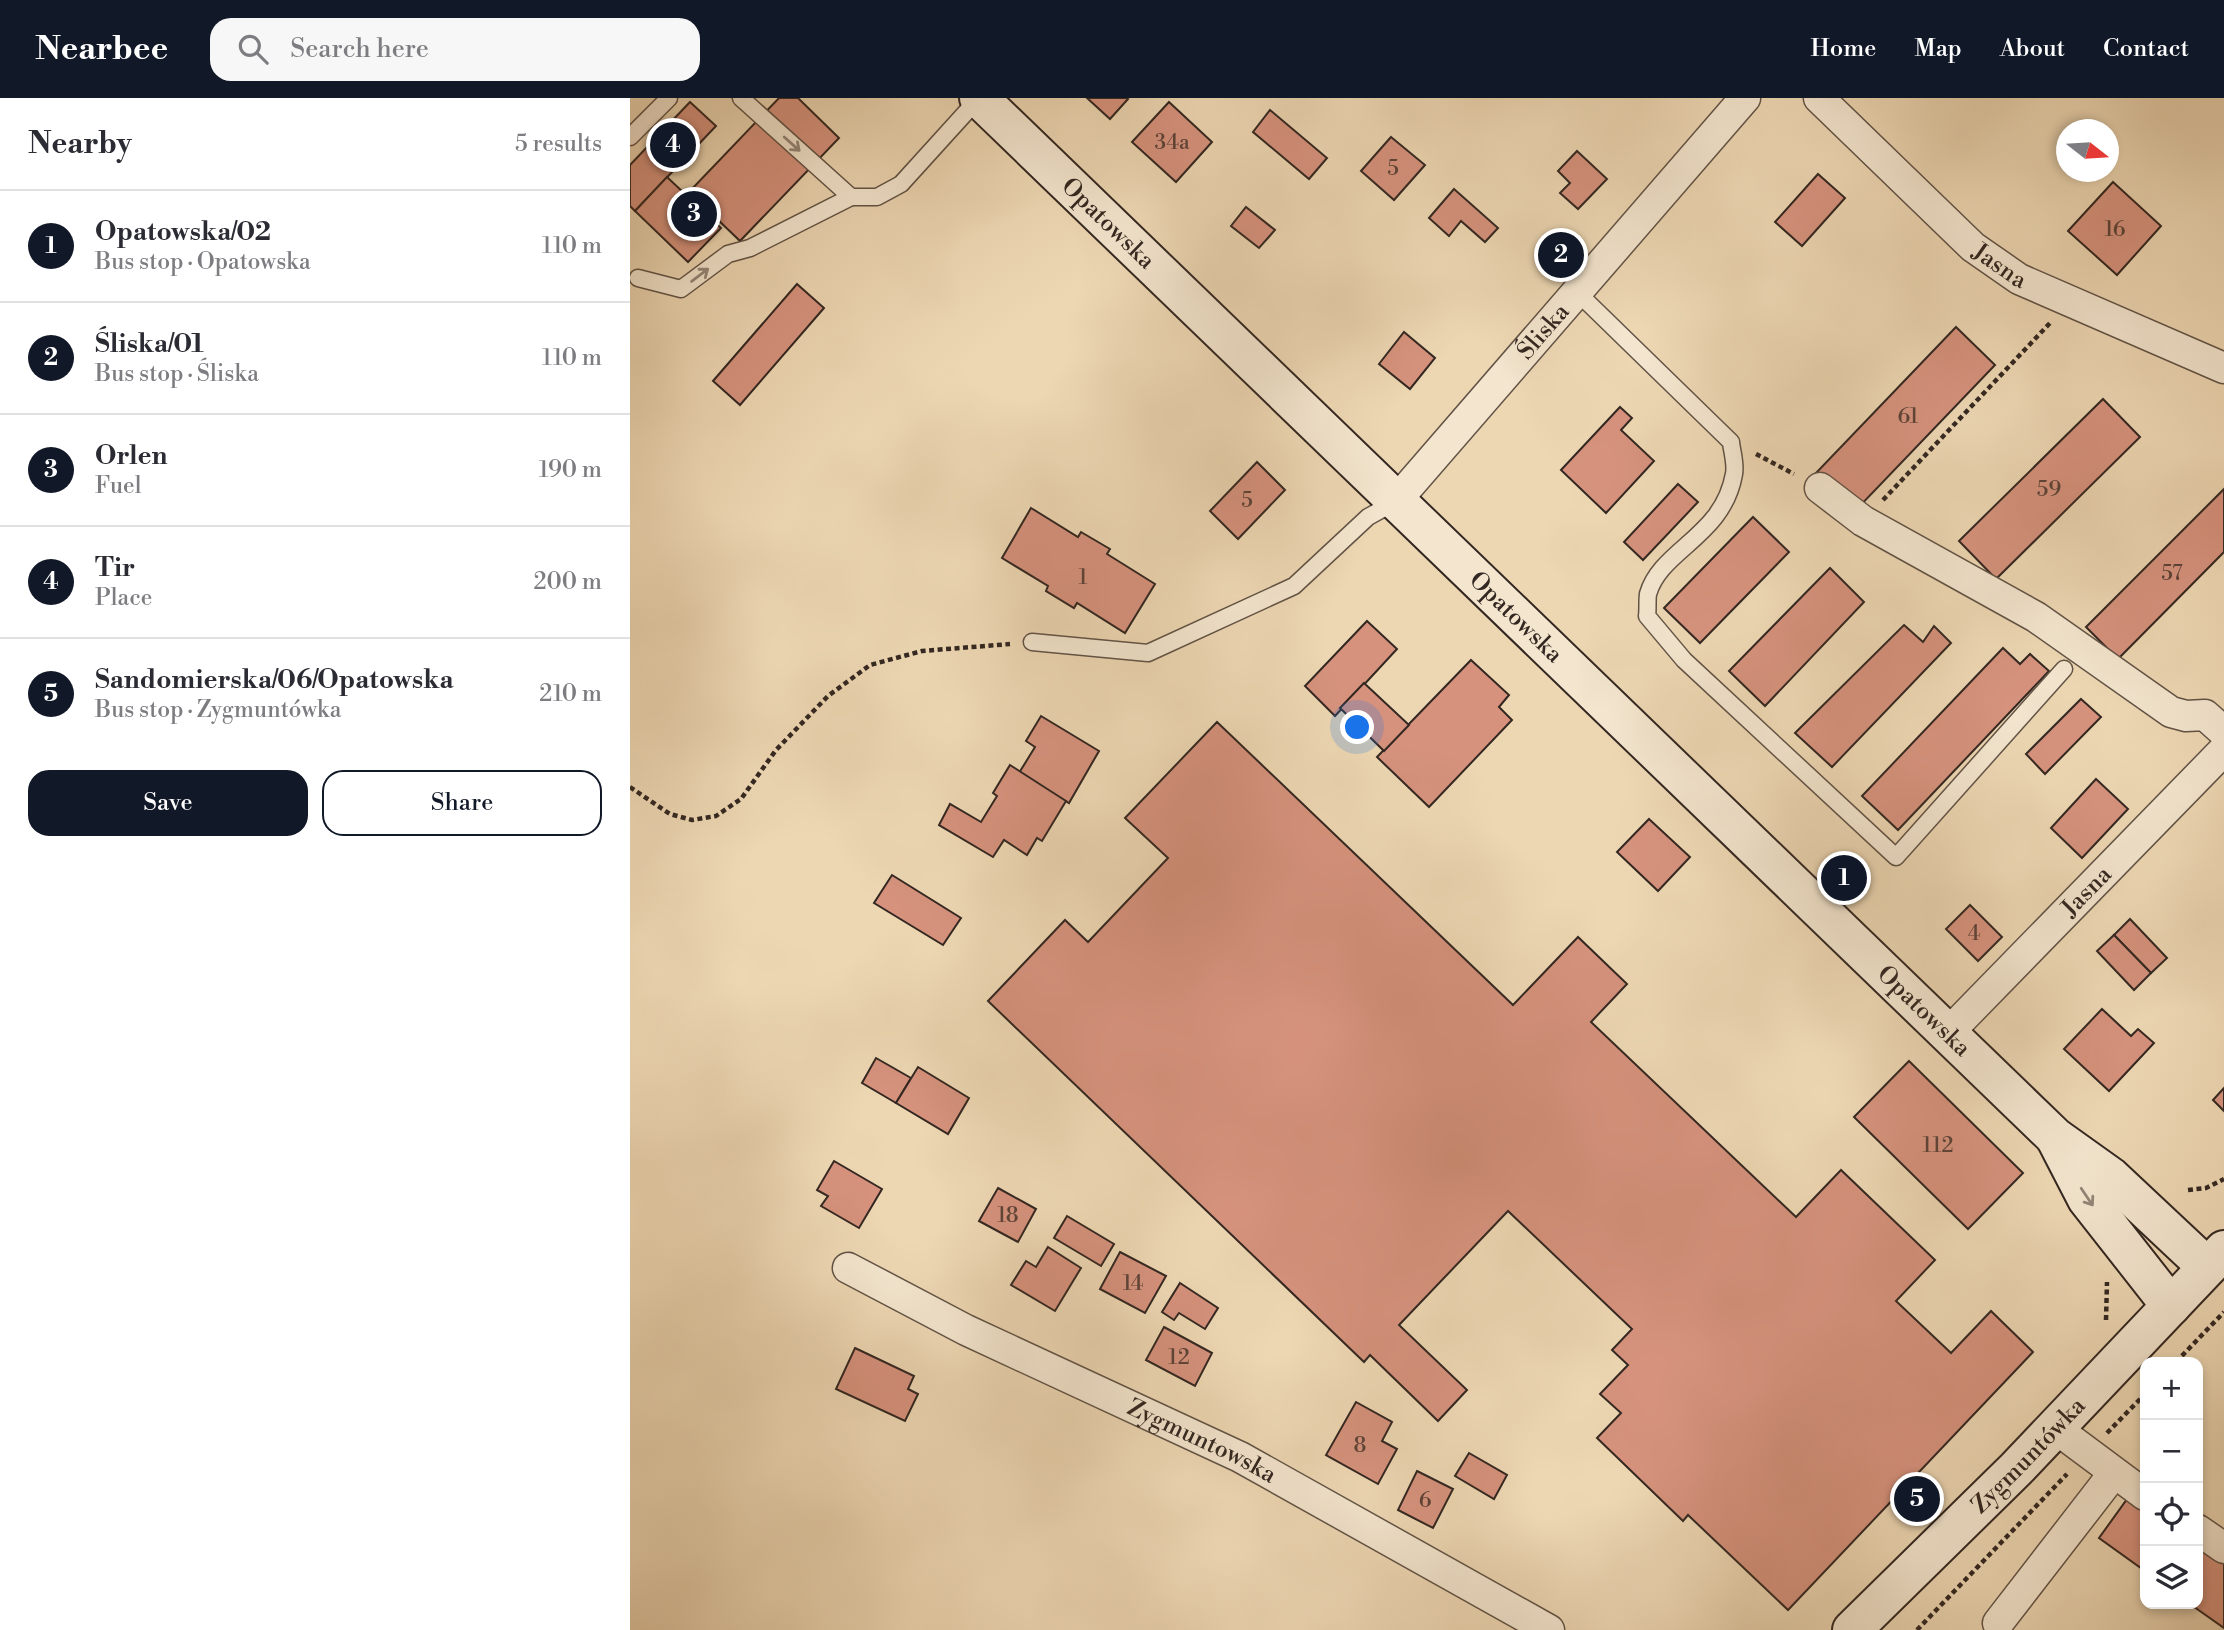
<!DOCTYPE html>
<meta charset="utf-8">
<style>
body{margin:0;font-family:"Libre Bodoni",serif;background:#f7f7f7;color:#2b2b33}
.controls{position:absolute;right:21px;bottom:21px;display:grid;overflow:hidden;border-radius:14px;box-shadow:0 4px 10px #0003}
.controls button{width:63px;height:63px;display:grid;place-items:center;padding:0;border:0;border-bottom:2px solid #e1e1e2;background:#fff;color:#2b2b33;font:35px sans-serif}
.compass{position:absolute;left:1426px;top:21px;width:63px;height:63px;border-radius:50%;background:#fff;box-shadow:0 4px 10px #0003;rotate:107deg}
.you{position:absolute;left:728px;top:630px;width:24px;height:24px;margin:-18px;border:5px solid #fff;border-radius:50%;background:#1a73e8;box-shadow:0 0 0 10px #1a73e833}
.badge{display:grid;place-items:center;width:46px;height:46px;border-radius:50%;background:#111827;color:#fff;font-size:23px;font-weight:700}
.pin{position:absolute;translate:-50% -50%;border:4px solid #fff;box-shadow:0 2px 7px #0006}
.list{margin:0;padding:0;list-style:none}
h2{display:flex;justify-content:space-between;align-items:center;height:91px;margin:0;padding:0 28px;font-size:30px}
h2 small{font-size:23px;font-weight:400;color:#7c7c81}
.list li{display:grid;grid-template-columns:46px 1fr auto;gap:21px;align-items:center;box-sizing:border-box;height:112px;padding:0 28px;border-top:2px solid #e1e1e2}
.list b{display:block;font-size:26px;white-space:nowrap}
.list p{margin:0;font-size:23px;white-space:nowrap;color:#7c7c81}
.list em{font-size:23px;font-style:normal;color:#7c7c81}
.actions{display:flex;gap:14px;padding:21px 28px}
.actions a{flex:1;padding:16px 0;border:2px solid #111827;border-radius:21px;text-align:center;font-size:24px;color:#111827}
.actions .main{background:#111827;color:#fff}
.icon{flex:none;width:38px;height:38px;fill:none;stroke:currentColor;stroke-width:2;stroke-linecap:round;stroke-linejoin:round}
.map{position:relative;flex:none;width:1594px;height:1532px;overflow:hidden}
header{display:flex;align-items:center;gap:42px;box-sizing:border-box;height:98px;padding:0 35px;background:#111827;color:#fff}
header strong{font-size:33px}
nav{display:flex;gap:38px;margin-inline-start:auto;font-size:24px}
.search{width:490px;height:63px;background:#f7f7f7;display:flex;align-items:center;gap:18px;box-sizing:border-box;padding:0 24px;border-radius:21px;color:#7c7c81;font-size:26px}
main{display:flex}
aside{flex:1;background:#fff}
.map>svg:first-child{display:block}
</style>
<header>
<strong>Nearbee</strong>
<div class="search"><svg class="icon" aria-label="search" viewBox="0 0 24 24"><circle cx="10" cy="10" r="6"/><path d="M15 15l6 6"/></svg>Search here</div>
<nav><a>Home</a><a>Map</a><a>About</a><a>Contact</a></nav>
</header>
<main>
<aside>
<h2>Nearby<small>5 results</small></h2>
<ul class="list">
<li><span class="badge">1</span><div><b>Opatowska/02</b><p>Bus stop · Opatowska</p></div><em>110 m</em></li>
<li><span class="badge">2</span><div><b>Śliska/01</b><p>Bus stop · Śliska</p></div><em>110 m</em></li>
<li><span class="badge">3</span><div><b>Orlen</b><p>Fuel</p></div><em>190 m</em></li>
<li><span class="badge">4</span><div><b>Tir</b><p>Place</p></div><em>200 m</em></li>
<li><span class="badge">5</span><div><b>Sandomierska/06/Opatowska</b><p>Bus stop · Zygmuntówka</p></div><em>210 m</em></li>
</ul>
<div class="actions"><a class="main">Save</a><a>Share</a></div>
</aside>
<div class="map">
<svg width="1594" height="1532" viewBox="0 0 1594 1532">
<rect width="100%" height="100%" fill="#edd7b3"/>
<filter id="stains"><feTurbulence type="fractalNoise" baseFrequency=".00286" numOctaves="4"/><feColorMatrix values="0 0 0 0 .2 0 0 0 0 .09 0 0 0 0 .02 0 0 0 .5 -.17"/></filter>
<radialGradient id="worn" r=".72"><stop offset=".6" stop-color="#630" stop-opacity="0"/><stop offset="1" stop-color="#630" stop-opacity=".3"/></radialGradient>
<!-- building -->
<g fill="#d6927d" stroke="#332721" stroke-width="2">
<path d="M149 0H168L209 40 110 143 59 94Z"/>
<path d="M457 0H496L498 1 480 21Z"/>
<path d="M60 4 86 28 5 113 0 108V67Z"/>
<path d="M539 4 582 44 546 84 502 44Z"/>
<path d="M640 12 697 60 679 81 623 34Z"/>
<path d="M761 39 795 67 764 102 731 73Z"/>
<path d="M947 53 977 81 948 111 930 95 940 85 928 73Z"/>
<path d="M1188 76 1215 100 1172 148 1145 124Z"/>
<path d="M37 79 91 130 58 164 5 113Z"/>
<path d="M1483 84 1531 128 1487 177 1438 133Z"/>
<path d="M824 91 868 130 855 144 831 123 819 138 799 120Z"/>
<path d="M616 109 645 132 629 150 601 128Z"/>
<path d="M167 186 194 210 110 307 83 283Z"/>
<path d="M1326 229 1365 267 1225 413 1186 375Z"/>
<path d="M774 234 805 260 780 291 749 266Z"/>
<path d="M1473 301 1510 339 1366 481 1329 443Z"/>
<path d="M990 309 1002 320 991 332 1024 363 976 415 931 372Z"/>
<path d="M627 364 655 392 608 441 580 413Z"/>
<path d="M1048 386 1068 404 1013 462 994 444Z"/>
<path d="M1594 391V454L1488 561 1456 529Z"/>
<path d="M401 410 448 439 451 434 480 451 477 456 525 486 495 535 447 505 444 510 416 493 418 488 372 460Z"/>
<path d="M1123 419 1159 454 1070 545 1034 510Z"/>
<path d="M1200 470 1234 504 1135 608 1099 573Z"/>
<path d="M737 523 767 551 705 618 675 588Z"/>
<path d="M1274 527 1293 544 1304 528 1321 545 1202 669 1165 635Z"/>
<path d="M1373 550 1390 566 1400 556 1419 573 1268 732 1232 698Z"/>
<path d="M841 562 879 597 869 609 882 622 799 709 747 659Z"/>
<path d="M734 585 779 627 754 653 710 610Z"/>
<path d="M1451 601 1471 619 1415 676 1396 656Z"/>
<path d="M411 618 469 653 439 705 389 675 405 649 396 643Z"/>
<path d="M587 624 883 907 948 839 997 886 961 924 1166 1119 1211 1072 1305 1162 1266 1203 1321 1255 1361 1213 1403 1254 1158 1512 1058 1417 1053 1423 967 1340 991 1315 970 1296 998 1267 982 1252 1002 1231 878 1113 769 1227 837 1292 808 1323 740 1257 734 1264 358 903 435 822 458 844 538 760 495 720Z"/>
<path d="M380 667 436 703 412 743 407 740 397 757 374 742 363 759 309 727 320 706 351 724 367 698 363 695Z"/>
<path d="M1466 681 1498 711 1452 760 1421 730Z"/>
<path d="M1019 721 1060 759 1028 793 987 754Z"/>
<path d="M262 777 331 820 313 847 244 805Z"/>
<path d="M1340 807 1372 839 1348 863 1316 831Z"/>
<path d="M1500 821 1537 860 1521 875 1484 837Z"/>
<path d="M1484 837 1521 875 1504 892 1467 853Z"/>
<path d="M1472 911 1501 938 1508 931 1524 945 1479 993 1434 951Z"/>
<path d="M246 960 281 980 266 1005 232 985Z"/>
<path d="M1279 963 1393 1075 1338 1131 1224 1019Z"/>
<path d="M288 969 339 1000 318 1036 266 1005Z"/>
<path d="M1594 990V1013L1583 1002Z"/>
<path d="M204 1063 252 1091 229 1130 191 1108 198 1098 187 1092Z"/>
<path d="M368 1090 406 1111 388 1144 349 1123Z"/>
<path d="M437 1118 484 1146 471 1168 424 1140Z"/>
<path d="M418 1149 451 1170 425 1213 381 1187 396 1163 406 1169Z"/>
<path d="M490 1154 536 1178 515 1215 470 1191Z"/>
<path d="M550 1185 588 1210 575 1231 549 1215 544 1222 532 1214Z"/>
<path d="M534 1229 582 1255 565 1288 516 1262Z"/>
<path d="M225 1250 284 1278 278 1291 288 1296 275 1323 206 1291Z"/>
<path d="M726 1304 762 1324 752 1343 767 1351 748 1386 696 1357Z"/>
<path d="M839 1355 877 1377 864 1401 825 1378Z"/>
<path d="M787 1373 823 1391 803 1430 768 1412Z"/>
<path d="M1500 1397 1515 1408V1473L1469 1440Z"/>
<path d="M1568 1446 1594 1465V1530L1560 1506H1568Z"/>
</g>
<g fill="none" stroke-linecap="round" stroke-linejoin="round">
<!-- lane casing -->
<g stroke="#625346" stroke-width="19">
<g id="lane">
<path d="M111 0 221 99H247L271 86 349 0"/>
<path d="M0 39 39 0"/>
<path d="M8 180 51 191 98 156 120 150 221 99"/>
<path d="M947 194 1101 344C1102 354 1106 366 1104 376 1093 439 1031 451 1018 496 1017 502 1018 511 1017 518L1054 562 1266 759 1434 571"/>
<path d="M402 544 518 555 664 488 738 419 765 404"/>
</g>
</g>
<!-- street casing -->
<g stroke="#625346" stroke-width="33">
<g id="street">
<path id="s1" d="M1189 0 1343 149 1389 181 1594 270"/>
<path d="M1190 390 1233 423 1406 519 1541 614 1556 618 1575 617 1594 634"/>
<path id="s2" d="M765 404 1115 0"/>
<path id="s3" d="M1318 935 1594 652"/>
<path id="s4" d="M218 1170 336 1232 610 1359 919 1532"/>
<path d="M1425 1330 1515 1397"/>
<path d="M1568 1432 1594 1450"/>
<path d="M1368 1525 1484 1375"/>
</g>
</g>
<!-- secondary casing -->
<g stroke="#332721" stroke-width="42">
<g id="secondary">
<path id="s5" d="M349 0 1425 1039 1481 1079 1577 1169"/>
<path d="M1426 1041 1457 1101 1541 1208"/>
<path id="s6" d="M1222 1532 1386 1371 1594 1152"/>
</g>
</g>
<!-- path -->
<g stroke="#332721" stroke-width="4.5" stroke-dasharray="5 3.5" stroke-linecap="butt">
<path d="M1126 356 1164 376"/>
<path d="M1253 402 1420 225"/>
<path d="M0 689 40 716 62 722 86 718 111 701 146 652 198 598 240 567 292 553 380 546"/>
<path d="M1558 1092 1576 1090 1594 1081"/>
<path d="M1476 1222 1477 1184"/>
<path d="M1546 1264 1594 1214"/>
<path d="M1477 1335 1515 1296"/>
<path d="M1287 1532 1437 1376"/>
</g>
<!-- lane -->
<use href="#lane" stroke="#f3e5ce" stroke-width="16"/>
<!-- street -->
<use href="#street" stroke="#f3e5ce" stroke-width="30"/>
<!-- secondary -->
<use href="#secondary" stroke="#f3e5ce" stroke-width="38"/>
</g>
<!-- one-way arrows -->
<defs><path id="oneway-shaft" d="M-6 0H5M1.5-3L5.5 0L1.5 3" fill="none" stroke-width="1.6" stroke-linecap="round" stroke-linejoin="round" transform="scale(1.75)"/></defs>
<g stroke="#938678">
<use href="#oneway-shaft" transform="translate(162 46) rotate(42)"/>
<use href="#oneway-shaft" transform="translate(70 177) rotate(-37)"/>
<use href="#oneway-shaft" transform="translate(1457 1099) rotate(56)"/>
</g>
<g text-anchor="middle" stroke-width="6" stroke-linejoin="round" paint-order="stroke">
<!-- number labels -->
<g font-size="21" fill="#5c4238">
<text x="542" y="51">34a</text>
<text x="763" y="77">5</text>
<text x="1485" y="138">16</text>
<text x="1278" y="325">61</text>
<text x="1419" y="398">59</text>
<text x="617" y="409">5</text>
<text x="1542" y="482">57</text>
<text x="453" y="486">1</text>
<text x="1344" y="842">4</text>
<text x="1308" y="1054">112</text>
<text x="378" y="1124">18</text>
<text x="503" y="1192">14</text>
<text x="549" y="1266">12</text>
<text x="730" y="1354">8</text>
<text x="795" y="1409">6</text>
</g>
<!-- street labels -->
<g font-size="24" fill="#332721" stroke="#f3e5ce">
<text dy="8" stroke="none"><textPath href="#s5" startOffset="180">Opatowska</textPath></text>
<text dy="8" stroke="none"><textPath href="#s1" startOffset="247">Jasna</textPath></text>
<text dy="8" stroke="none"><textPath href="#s2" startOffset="226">Śliska</textPath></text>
<text dy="8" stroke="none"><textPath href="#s5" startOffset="747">Opatowska</textPath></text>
<text dy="8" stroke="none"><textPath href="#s3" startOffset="198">Jasna</textPath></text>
<text dy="8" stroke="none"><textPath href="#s5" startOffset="1314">Opatowska</textPath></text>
<text dy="8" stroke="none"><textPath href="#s4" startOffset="394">Zygmuntowska</textPath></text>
<text dy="8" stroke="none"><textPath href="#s6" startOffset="248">Zygmuntówka</textPath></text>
</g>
</g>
<rect width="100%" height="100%" filter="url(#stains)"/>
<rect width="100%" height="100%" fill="url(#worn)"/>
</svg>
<div class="controls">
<button>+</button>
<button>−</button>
<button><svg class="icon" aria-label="locate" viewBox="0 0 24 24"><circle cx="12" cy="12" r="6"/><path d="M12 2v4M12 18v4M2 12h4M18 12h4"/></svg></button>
<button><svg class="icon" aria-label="layers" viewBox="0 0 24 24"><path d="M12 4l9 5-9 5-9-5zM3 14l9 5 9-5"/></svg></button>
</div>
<svg class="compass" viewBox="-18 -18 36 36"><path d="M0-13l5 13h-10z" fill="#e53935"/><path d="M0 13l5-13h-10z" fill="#7c7c81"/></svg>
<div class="you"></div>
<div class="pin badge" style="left:1214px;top:780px">1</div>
<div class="pin badge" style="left:931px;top:157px">2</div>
<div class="pin badge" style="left:64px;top:116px">3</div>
<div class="pin badge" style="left:43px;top:47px">4</div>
<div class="pin badge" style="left:1287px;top:1401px">5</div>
</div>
</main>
